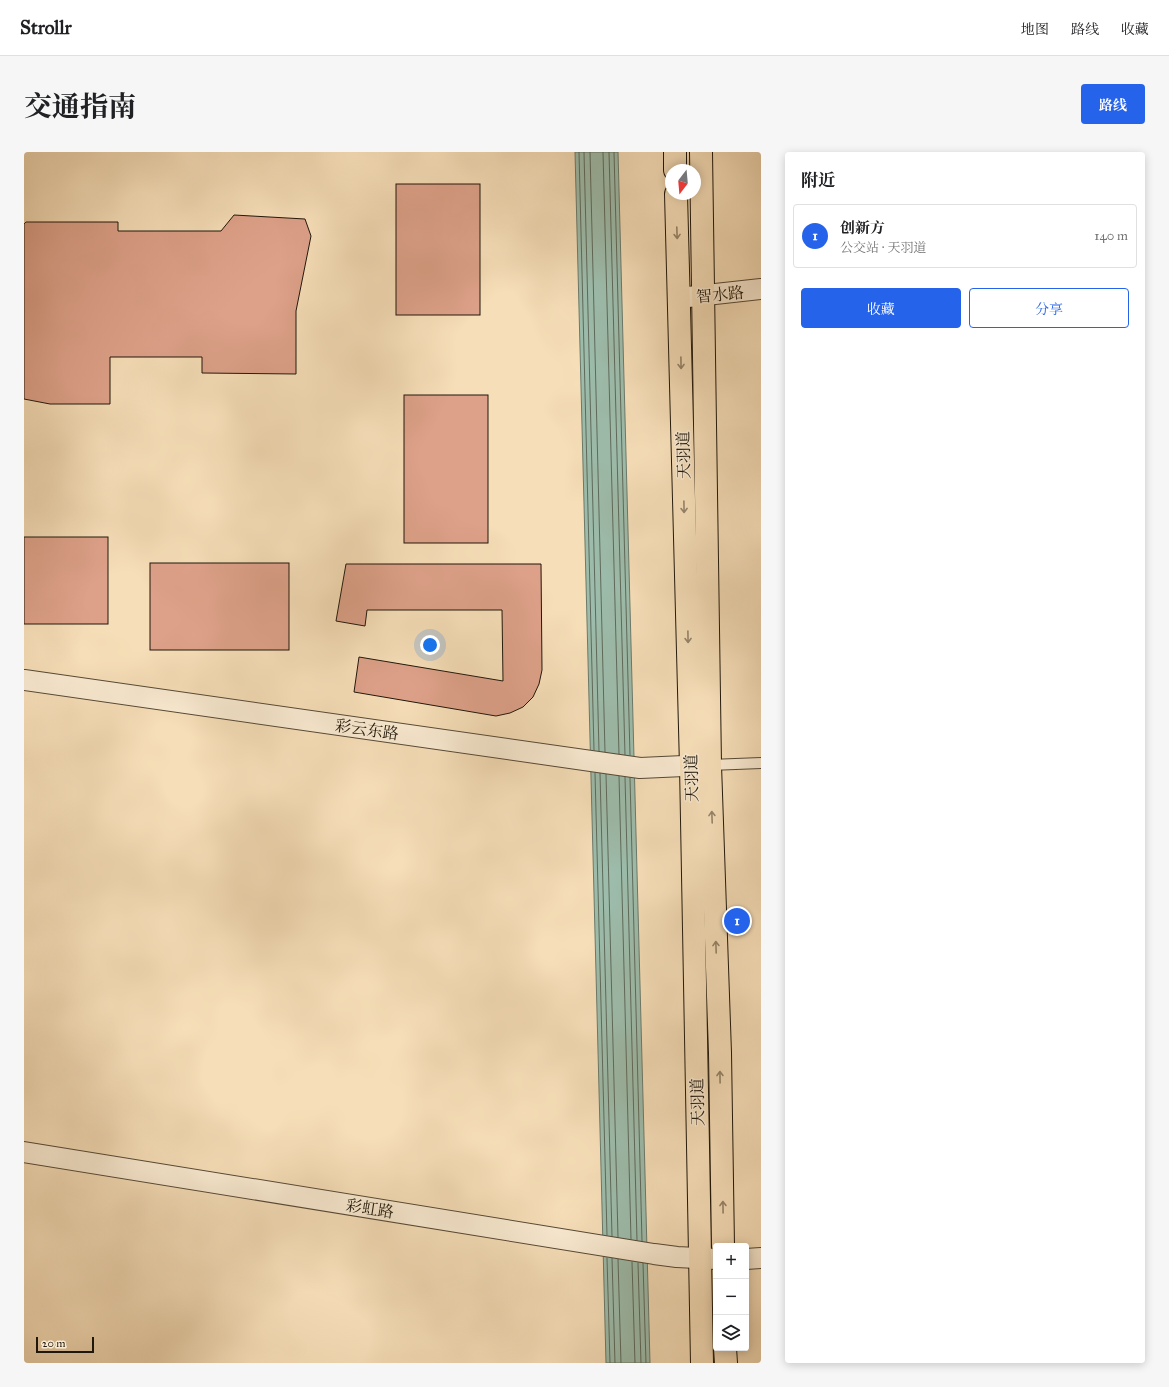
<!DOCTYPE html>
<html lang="zh">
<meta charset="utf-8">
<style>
body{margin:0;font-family:"IM FELL Great Primer","Noto Serif SC",serif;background:#f6f6f6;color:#202124}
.controls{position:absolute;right:12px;bottom:12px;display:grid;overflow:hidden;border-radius:4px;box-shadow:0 2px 10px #0003}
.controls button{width:36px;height:36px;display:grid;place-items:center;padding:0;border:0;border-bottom:1px solid #e0e0e0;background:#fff;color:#202124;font:20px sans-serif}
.compass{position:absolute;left:641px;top:12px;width:36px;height:36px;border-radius:50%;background:#fff;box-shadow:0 2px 10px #0003;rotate:196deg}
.scale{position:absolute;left:12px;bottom:10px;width:58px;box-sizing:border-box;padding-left:4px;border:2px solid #1f170b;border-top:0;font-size:11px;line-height:14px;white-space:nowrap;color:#1f170b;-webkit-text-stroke:3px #f9ead1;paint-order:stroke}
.you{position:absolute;left:406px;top:493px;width:14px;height:14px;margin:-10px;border:3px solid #fff;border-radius:50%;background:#1a73e8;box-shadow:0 0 0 6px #1a73e833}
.badge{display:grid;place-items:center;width:26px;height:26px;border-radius:50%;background:#2563eb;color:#fff;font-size:13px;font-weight:700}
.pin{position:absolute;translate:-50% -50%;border:2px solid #fff;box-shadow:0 1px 4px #0006}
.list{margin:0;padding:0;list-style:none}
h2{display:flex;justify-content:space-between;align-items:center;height:52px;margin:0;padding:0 16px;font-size:17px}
h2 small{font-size:13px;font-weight:400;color:#757577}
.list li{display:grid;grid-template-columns:26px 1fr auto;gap:12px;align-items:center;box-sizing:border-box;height:64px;margin:0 8px 8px;padding:0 8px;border:1px solid #e0e0e0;border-radius:4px}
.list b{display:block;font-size:15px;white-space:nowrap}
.list p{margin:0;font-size:13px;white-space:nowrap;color:#757577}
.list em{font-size:13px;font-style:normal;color:#757577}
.actions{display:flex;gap:8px;padding:12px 16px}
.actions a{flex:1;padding:9px 0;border:1px solid #2563eb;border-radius:4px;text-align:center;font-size:14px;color:#2563eb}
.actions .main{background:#2563eb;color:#fff}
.icon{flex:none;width:22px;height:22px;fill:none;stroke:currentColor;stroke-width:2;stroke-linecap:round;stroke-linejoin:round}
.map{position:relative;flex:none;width:737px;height:1211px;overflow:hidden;border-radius:4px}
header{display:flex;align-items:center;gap:24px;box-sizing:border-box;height:56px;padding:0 20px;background:#fff;border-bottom:1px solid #e0e0e0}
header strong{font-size:19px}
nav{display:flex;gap:22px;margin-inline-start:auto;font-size:14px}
.intro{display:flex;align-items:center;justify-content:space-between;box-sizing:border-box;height:96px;padding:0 24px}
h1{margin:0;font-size:28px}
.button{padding:10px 18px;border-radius:4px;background:#2563eb;color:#fff;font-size:14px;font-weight:700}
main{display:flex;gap:24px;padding:0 24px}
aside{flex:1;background:#fff;border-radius:4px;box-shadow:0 2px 10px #0003}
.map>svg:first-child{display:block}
</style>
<header>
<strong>Strollr</strong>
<nav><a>地图</a><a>路线</a><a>收藏</a></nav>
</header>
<div class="intro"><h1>交通指南</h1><a class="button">路线</a></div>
<main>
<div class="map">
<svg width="737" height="1211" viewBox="0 0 737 1211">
<rect width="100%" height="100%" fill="#f6deb8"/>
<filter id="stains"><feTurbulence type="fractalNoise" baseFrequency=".005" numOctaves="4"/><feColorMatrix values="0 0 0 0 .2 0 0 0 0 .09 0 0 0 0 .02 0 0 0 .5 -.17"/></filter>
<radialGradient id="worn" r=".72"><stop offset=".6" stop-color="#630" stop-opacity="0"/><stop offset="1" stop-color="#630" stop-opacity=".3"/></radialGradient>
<!-- water -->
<path fill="#9dbcab" stroke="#6b7a6b" d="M551 0H594L626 1211H582Z"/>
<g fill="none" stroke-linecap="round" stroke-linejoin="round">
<!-- shore -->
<g stroke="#5e6a5b" stroke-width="1">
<path d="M555 0 570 598"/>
<path d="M560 0 575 599"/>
<path d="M566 0 581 600"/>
<path d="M579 0 595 602"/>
<path d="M585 0 601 603"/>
<path d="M590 0 606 603"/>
<path d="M571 621 583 1083"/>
<path d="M576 621 588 1084"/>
<path d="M582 622 594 1085"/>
<path d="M595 624 607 1087"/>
<path d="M601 625 613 1088"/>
<path d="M606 626 618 1089"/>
<path d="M583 1106 586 1211"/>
<path d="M588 1106 591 1211"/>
<path d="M594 1107 597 1211"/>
<path d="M608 1110 611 1211"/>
<path d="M614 1111 617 1211"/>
<path d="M619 1111 622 1211"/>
</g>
</g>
<!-- building -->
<g fill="#dda189" stroke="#1f170b">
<rect x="372" y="32" width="84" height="131"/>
<path d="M210 63 281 67 287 84 272 159V222L178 221V205H86V252H26L0 247V72L2 70H94V79H197Z"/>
<rect x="380" y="243" width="84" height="148"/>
<rect x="0" y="385" width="84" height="87"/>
<rect x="126" y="411" width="139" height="87"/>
<path d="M322 412H517L518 518 515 532 509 545 499 555 486 561 472 564 330 540 335 505 479 529 478 458H343L341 474 312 469Z"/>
</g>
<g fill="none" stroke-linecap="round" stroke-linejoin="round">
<!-- service casing -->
<g stroke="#554936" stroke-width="12">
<path id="service" d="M686 613 737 611"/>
</g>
<!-- minor casing -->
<g stroke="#554936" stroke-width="22">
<g id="minor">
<path d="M655 146 737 137"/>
<path d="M0 528 616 616 682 613"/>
<path d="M0 1000 630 1102 653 1105 692 1107"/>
<path d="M722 1107 737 1106"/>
</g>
</g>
<!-- primary casing -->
<g stroke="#1f170b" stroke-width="24">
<g id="primary">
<path d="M651 0V18"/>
<path d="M677 0 686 613 696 901 699 1094"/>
<path d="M652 42 667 614 678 1211"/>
<path d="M701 1196 702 1211"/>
</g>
</g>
<!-- service -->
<use href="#service" stroke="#f9ead1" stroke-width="10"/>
<!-- minor -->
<use href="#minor" stroke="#f9ead1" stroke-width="20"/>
<!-- primary -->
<use href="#primary" stroke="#f6deb8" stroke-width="22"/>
</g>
<!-- one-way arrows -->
<defs><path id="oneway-shaft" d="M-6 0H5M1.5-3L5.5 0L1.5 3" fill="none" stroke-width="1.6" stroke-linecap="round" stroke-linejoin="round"/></defs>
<g stroke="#95846a">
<use href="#oneway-shaft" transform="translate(653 81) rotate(88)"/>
<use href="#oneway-shaft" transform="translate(657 211) rotate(89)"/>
<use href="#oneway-shaft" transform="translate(660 355) rotate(89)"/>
<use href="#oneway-shaft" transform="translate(664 485) rotate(89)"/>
<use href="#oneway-shaft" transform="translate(688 665) rotate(-92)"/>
<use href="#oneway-shaft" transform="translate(692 795) rotate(-92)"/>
<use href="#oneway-shaft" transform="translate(696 925) rotate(-91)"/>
<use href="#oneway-shaft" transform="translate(699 1055) rotate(-91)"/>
</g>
<g text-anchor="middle" stroke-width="3" stroke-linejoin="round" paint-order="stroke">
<!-- street labels -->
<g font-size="16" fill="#1f170b" stroke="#f9ead1">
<text transform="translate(696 142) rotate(-6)" y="6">智水路</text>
<text transform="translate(659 303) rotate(-91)" y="6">天羽道</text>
<text transform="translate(343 577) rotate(8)" y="6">彩云东路</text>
<text transform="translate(667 626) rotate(-91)" y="6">天羽道</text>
<text transform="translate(673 950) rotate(-91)" y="6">天羽道</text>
<text transform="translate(346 1056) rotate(9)" y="6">彩虹路</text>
</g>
</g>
<rect width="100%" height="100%" filter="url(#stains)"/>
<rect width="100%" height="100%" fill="url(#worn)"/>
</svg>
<div class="controls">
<button>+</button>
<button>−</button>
<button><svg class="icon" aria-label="layers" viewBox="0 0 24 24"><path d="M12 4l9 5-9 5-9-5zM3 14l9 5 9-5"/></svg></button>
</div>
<svg class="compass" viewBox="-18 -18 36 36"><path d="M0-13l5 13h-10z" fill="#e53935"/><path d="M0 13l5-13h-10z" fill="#757577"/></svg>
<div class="scale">20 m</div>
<div class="you"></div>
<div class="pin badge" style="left:713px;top:769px">1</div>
</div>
<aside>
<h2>附近<small></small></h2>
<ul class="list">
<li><span class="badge">1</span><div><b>创新方</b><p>公交站 · 天羽道</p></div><em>140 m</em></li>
</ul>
<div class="actions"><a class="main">收藏</a><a>分享</a></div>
</aside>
</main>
